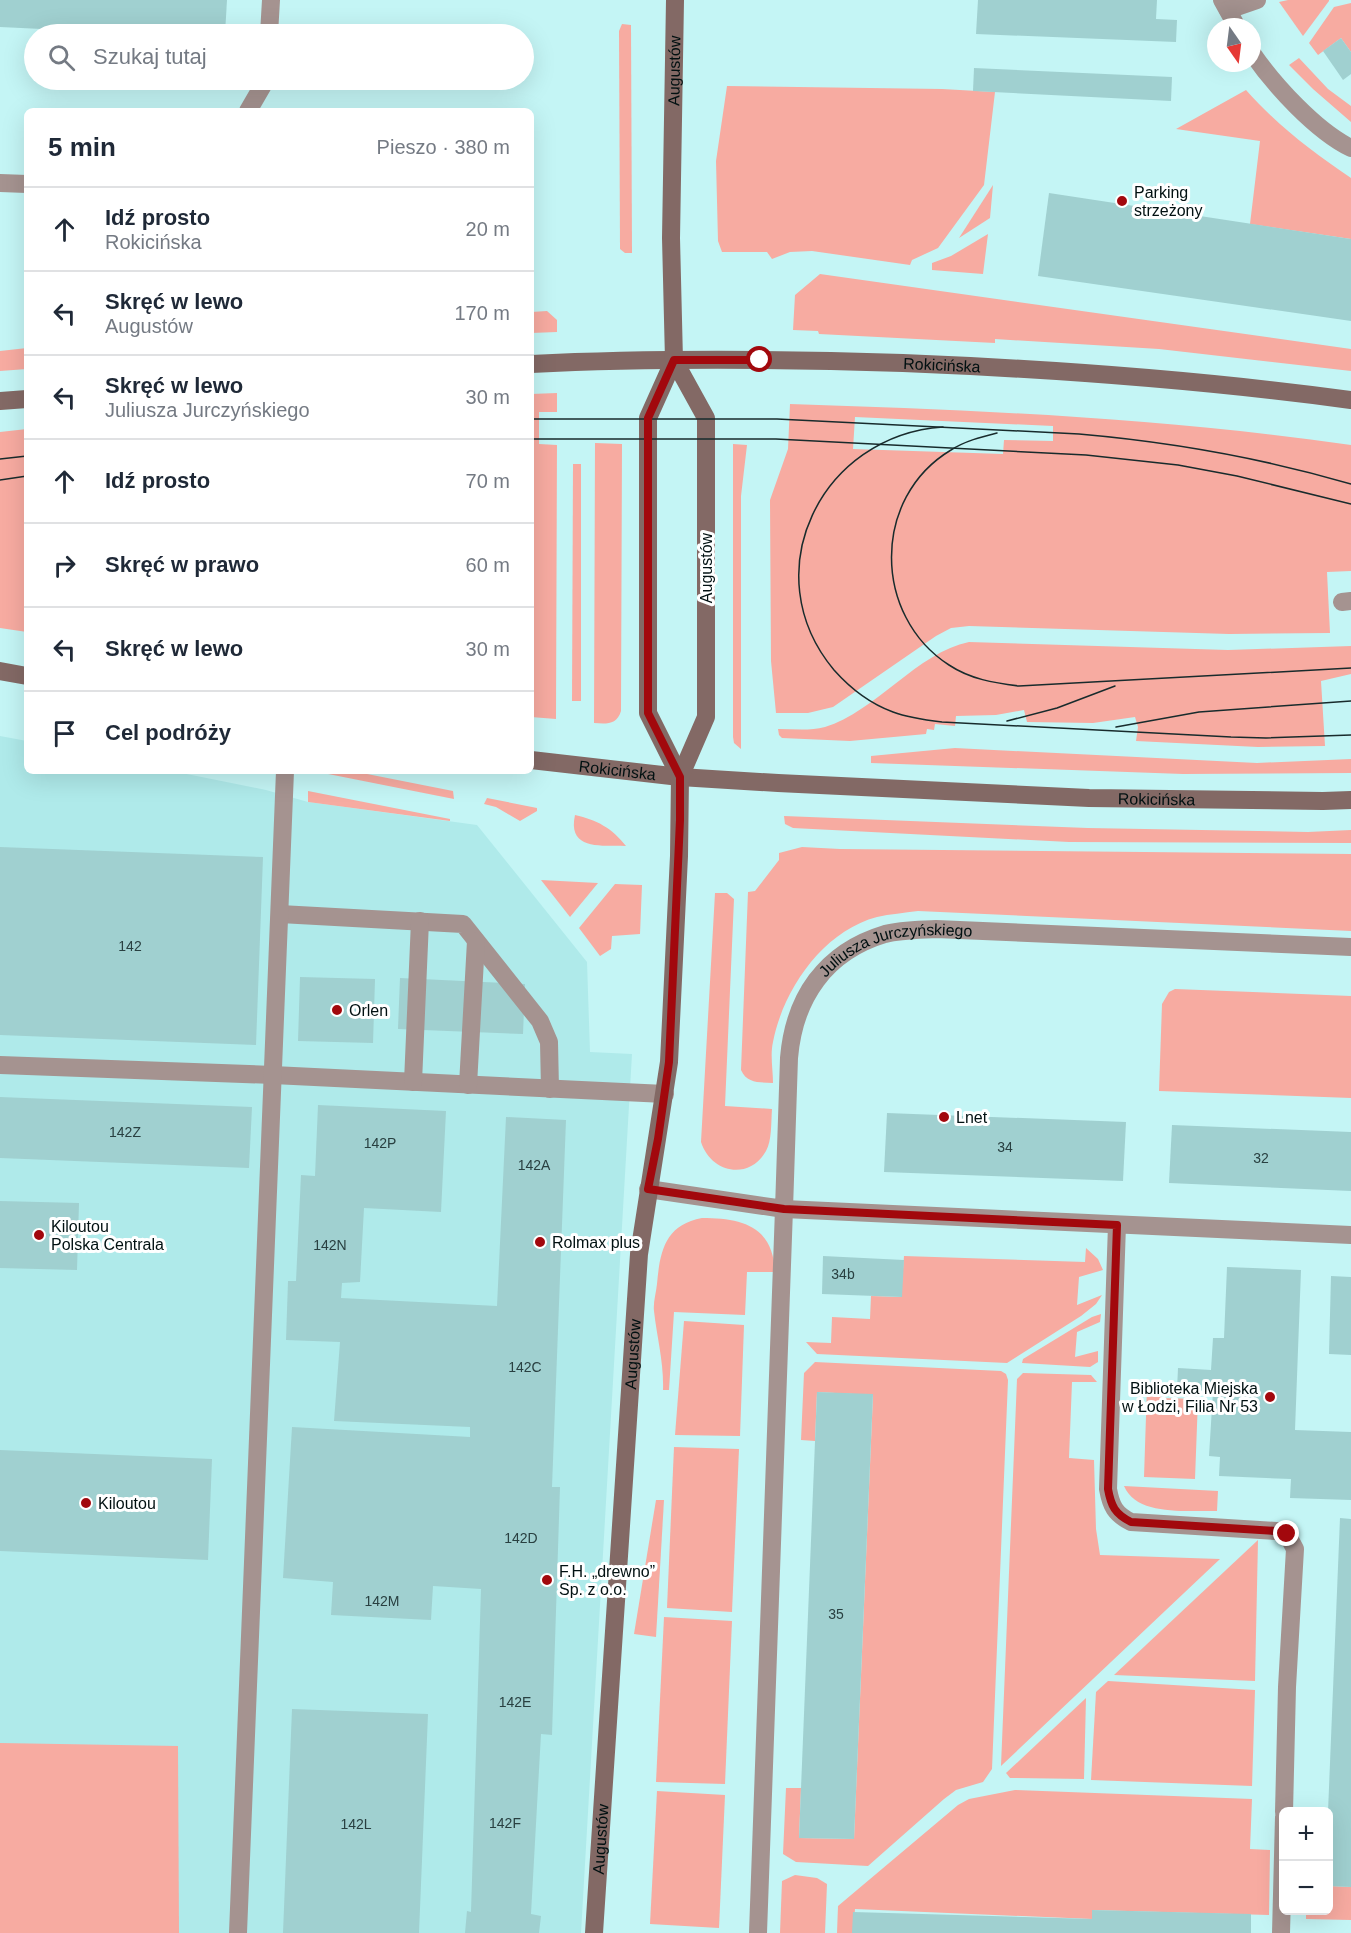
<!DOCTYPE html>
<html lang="pl">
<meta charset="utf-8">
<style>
body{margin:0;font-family:Helvetica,sans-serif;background:#f6f6f7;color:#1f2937}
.controls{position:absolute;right:18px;bottom:18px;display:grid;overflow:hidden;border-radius:9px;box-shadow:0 6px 24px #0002}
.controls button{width:54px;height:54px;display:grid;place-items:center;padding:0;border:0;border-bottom:2px solid #e0e1e3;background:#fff;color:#1f2937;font:30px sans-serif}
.compass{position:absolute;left:1207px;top:18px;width:54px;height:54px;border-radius:50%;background:#fff;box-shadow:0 6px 24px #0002;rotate:166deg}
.stop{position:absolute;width:18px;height:18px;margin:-14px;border:4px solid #a2080d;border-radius:50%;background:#fff}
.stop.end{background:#a2080d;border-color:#fff;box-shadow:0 2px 6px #0008}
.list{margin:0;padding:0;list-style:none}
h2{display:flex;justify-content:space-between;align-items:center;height:78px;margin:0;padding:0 24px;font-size:26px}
h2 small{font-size:20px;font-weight:400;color:#747a83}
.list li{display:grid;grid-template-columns:39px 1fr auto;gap:18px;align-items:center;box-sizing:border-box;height:84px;padding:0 24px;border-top:2px solid #e0e1e3}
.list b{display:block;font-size:22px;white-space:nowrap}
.list p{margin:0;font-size:20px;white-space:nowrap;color:#747a83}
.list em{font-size:20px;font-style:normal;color:#747a83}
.icon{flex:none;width:33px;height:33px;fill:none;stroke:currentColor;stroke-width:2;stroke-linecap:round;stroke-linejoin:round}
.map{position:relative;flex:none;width:1351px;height:1933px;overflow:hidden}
.search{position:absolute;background:#fff;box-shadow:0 6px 24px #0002;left:24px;top:24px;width:510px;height:66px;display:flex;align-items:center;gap:15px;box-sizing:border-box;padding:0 21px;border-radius:33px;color:#747a83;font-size:22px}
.panel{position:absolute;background:#fff;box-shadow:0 6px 24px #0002;left:24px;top:108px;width:510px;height:666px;border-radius:9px}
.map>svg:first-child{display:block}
</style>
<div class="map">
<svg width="1351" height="1933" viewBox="0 0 1351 1933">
<rect width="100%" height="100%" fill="#c4f5f5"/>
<!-- built -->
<path fill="#afeaea" d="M0 736 27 741V771H172L266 790 308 802 477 825 587 962 590 1052 632 1054 581 1933H0Z"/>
<!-- green -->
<g fill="#f7aba1" fill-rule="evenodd">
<path d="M1288 0H1329V1L1303 36 1279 2Z"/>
<path d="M1351 3V52L1341 38 1318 55 1309 43 1334 7Z"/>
<path d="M622 24 631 25 632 253H625L620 249 619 31Z"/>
<path d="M1299 58 1328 89 1351 106V122L1313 89 1289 65Z"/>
<path d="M727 86 942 89 995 92 984 185 938 248 912 260 910 265 812 251 790 252 772 259 767 252H722L718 241 716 161Z"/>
<path d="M1246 90C1277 125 1312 152 1351 178V239L1250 224 1260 141 1176 129Z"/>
<path d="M993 185 990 218 959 238Z"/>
<path d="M988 234 983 274 932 270V263L951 256Z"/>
<path d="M820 274 1351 349V371L1159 349 995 339V343L819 334 818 331 793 330 795 295Z"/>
<path d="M547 311 557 320V332L531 333V312Z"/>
<path d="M27 348V369L0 371V351Z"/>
<path d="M557 393V412H539V444L557 445 556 719 531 717V394Z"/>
<path d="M790 404C978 410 1165 418 1351 445V571L1327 572 1330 633 1229 634 969 626 951 628 936 636 833 707 808 713H776L771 661 770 500 788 449ZM855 417 1053 426V441L1004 440 1003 454 853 449Z"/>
<path d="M27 429V632L0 628V432Z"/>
<path d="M595 443 622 444 621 711C617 725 606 724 594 723Z"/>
<path d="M733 444 747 445 741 496V749L734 743 733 737Z"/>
<path d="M573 464H581V701H572Z"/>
<path d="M969 642 1228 650 1351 646V674L1321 681 1325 746 1258 747 1136 741 1138 727 1135 717 1093 723 1027 722 1024 710 996 715 956 716 955 726 935 724 934 730 927 729 926 734 850 741 782 738 779 735 778 729C794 729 810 731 825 727 875 712 918 652 969 642Z"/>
<path d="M955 748 1257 763 1351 759V773L1183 774 871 763V756Z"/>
<path d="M352 771 453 791 454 799 318 772Z"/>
<path d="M308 791 450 819V821L308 802Z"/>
<path d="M487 798 537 808V811L520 821 496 807 484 804Z"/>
<path d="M575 815C597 820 612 828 626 846 602 845 567 851 575 815Z"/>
<path d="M784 816 1088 828 1308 832 1351 830V843L1069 842 793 828 785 824Z"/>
<path d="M802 847 840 849 1351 854V931L918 911C904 913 890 914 877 917 823 931 783 990 773 1042 770 1055 773 1070 773 1083 760 1082 747 1084 741 1070L748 892 755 891 779 860V853Z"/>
<path d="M541 880 598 883 570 917Z"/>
<path d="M615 884 642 885 640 934 612 936 611 949 600 956 579 928Z"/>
<path d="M715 893H727L734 899 725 1106 772 1109C771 1122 772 1141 766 1151 749 1181 711 1173 701 1142Z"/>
<path d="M1175 989 1351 996V1098L1159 1091 1162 1004 1169 992Z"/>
<path d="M702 1218C742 1218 773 1226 775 1272H747L745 1315 674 1312 669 1390H663C664 1363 657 1338 654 1311 653 1303 656 1293 657 1284 660 1251 665 1225 702 1218Z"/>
<path d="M1086 1248 1098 1259 1103 1270 1079 1277 1077 1305 1102 1295 1096 1304 1081 1316 1007 1363 817 1354 806 1342 831 1343 832 1317 870 1319 871 1296 901 1297 904 1256 1085 1262Z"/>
<path d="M1101 1314 1100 1322 1077 1332 1075 1357 1098 1351V1362L1090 1367 1022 1363 1023 1359 1092 1317Z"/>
<path d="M684 1321 744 1325 740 1436 675 1435Z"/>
<path d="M815 1362 1001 1371 1006 1374 1008 1380 992 1769 983 1782 956 1790 944 1799 868 1866 796 1862 783 1854 786 1788H801L799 1838 854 1839 873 1395 817 1392 815 1441 801 1440 804 1373Z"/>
<path d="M1023 1373 1091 1375 1097 1382H1072L1069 1458 1094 1460 1096 1529 1100 1555 1220 1559 1001 1766 1017 1379Z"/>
<path d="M1147 1386H1153L1162 1398 1198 1399 1195 1479 1144 1477Z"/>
<path d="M674 1447 739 1449 732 1612 667 1608Z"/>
<path d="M1124 1486 1218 1491 1217 1511C1189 1510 1137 1517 1124 1486Z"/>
<path d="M656 1500H664L656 1637 634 1634Z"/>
<path d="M1258 1540 1255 1681 1114 1675Z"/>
<path d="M664 1617 732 1621 725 1784 656 1782Z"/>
<path d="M1108 1681 1255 1690 1252 1786 1091 1780 1096 1692Z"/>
<path d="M1086 1698 1084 1779 1010 1778 1006 1773Z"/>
<path d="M0 1743 178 1746 179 1933H0Z"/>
<path d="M1015 1790 1252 1799 1250 1849 1270 1850 1269 1915 1092 1910V1919L855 1909 853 1933H837L838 1906 958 1805 969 1799Z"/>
<path d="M657 1791 725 1795 719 1928 650 1924Z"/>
<path d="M795 1875 817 1878 827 1884 825 1933H780L782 1881Z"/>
<path d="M1329 1886 1351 1887V1920L1306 1919V1911L1328 1910Z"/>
</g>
<!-- building -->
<g fill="#a0d0d0">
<path d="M0 0H227L225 34H147L0 27Z"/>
<path d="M978 0H1157L1156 19 1177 20 1176 42 976 34Z"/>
<path d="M1341 38 1351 52V74L1343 80 1323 51Z"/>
<path d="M974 68 1172 77 1171 101 973 91Z"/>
<path d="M1049 193 1351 239V321L1038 276Z"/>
<path d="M0 847 263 857 256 1045 0 1035Z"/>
<path d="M300 977 375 979 373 1043 298 1041Z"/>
<path d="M400 978 525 984 523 1034 398 1029Z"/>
<path d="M0 1097 252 1107 249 1168 0 1158Z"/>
<path d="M318 1105 446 1111 441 1212 364 1208 360 1282 342 1283 341 1298 497 1306 506 1117 566 1120 552 1487H560L552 1735 541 1734 531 1914 541 1916 539 1933H465L467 1911 471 1912 481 1589 433 1586 431 1620 331 1615 333 1582 283 1578 292 1427 470 1437V1427L334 1421 340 1342 286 1340 288 1281H296L301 1175 315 1176Z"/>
<path d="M887 1113 1126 1122 1123 1181 884 1172Z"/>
<path d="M1172 1125 1351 1132V1191L1169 1183Z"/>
<path d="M0 1201 79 1203 77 1270 0 1268Z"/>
<path d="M823 1256 904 1260 902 1297 822 1294Z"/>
<path d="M1227 1267 1301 1270 1295 1430 1351 1432V1500L1290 1498 1291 1479 1219 1476 1220 1457 1209 1456 1213 1391 1177 1390 1178 1368 1211 1370 1213 1338H1224Z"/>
<path d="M1331 1276 1351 1277V1355L1329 1354Z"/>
<path d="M817 1392 873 1394 854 1839 799 1838Z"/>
<path d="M0 1450 212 1459 208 1560 0 1551Z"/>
<path d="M1340 1518 1351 1519V1887L1328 1886V1812Z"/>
<path d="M292 1709 428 1714 419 1933H283Z"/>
<path d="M1092 1910 1251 1914V1933H852L853 1912 1092 1919Z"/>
</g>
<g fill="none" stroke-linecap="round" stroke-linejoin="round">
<!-- lane -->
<g stroke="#a59390" stroke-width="18">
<path d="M269 34 271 0"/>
<path d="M248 111 266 80"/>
<path d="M0 183 27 184"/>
<path d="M1342 602 1351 601"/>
<path d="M280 914 463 924 540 1021 549 1042 550 1089"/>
<path d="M0 1065 273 1075 665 1094"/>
<path d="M413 1082 420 921"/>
<path d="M468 1085 476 941"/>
<path d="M1117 1225 1108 1489C1111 1506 1115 1514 1131 1522L1276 1531 1287 1534 1295 1549 1287 1687 1284 1812"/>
<path d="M238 1933 285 771"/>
<path d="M758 1933 784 1209"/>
<path d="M1281 1933 1284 1817"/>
</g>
<!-- street -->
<g stroke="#a59390" stroke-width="18">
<path d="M1222 0 1237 27"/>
<path d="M1228 10 1257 0"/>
<path d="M1252 53C1274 85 1316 131 1351 148"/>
<path id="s1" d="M648 1189 784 1209 789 1058C794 998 825 952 885 934 901 930 919 930 936 929L1351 947"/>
<path d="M784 1209 1351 1235"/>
</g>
<!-- secondary -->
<g stroke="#836965" stroke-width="18">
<path d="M674 360 648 418V713L680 777"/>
<path id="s2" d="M531 364C655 358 779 359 903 363 1053 369 1202 380 1351 400"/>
<path d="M0 401 27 399"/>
<path d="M0 671 27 676"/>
<path id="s3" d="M531 760 680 777 778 783 1089 798 1323 801 1351 800"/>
<path id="s4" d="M594 1933 639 1254 669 1062 679 856 680 777 706 717V418L674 360 671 238 675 0"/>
</g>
<!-- tram -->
<g stroke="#182b2c" stroke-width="1.5">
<path d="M531 419H777L1079 434C1171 442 1262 458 1351 484"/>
<path d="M943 427C821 435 753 573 834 670 850 688 871 704 893 712 909 718 925 720 942 722L1231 737 1266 738 1351 735"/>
<path d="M997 433C981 437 965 441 951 450 871 498 873 616 949 665 970 679 994 683 1019 686L1351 668"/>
<path d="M531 439H776L1086 455 1178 465 1237 476 1351 504"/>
<path d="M0 459 27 456"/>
<path d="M0 480 27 476"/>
<path d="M1007 721 1057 708 1115 686"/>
<path d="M1116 727 1199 712 1351 701"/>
</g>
</g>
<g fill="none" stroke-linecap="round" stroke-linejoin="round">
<!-- route -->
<path stroke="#a2080d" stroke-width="8" d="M760 360H674L648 418V713L680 777V820L669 1062 658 1139 648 1189 784 1209 1117 1225 1108 1489C1111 1506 1115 1514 1131 1522L1276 1531 1287 1534"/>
</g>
<!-- markers -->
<g fill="#a2080d" stroke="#fff" stroke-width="2">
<circle cx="1122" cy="201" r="6"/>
<circle cx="337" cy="1010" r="6"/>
<circle cx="944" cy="1117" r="6"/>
<circle cx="39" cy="1235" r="6"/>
<circle cx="540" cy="1242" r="6"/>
<circle cx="1270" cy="1397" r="6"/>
<circle cx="86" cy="1503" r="6"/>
<circle cx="547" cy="1580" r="6"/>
</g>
<g text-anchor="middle" stroke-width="6" stroke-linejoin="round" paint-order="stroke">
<!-- number labels -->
<g font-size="14" fill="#294041">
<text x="130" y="951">142</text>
<text x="125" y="1137">142Z</text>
<text x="380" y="1148">142P</text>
<text x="1005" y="1152">34</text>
<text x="1261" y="1163">32</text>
<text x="534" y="1170">142A</text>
<text x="330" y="1250">142N</text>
<text x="843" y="1279">34b</text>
<text x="525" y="1372">142C</text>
<text x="521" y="1543">142D</text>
<text x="382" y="1606">142M</text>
<text x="836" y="1619">35</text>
<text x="515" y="1707">142E</text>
<text x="505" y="1828">142F</text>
<text x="356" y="1829">142L</text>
</g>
<!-- street labels -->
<g font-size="16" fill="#011011" stroke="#fff">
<text dy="6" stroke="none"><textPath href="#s4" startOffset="1880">Augustów</textPath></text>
<text dy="6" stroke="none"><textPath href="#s2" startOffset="411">Rokicińska</textPath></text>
<text transform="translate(706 568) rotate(-90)" y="6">Augustów</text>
<text dy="6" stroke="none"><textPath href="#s3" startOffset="87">Rokicińska</textPath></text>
<text dy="6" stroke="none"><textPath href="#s3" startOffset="627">Rokicińska</textPath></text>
<text dy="6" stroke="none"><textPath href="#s1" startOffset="462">Juliusza Jurczyńskiego</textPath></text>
<text dy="6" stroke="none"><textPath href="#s4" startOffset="580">Augustów</textPath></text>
<text dy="6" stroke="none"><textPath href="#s4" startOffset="94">Augustów</textPath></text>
</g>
<!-- poi labels -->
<g font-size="16" fill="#011011" stroke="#fff" text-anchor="start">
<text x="1134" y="198">Parking<tspan x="1134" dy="18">strzeżony</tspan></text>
<text x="349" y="1016">Orlen</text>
<text x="956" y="1123">Lnet</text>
<text x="51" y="1232">Kiloutou<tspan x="51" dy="18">Polska Centrala</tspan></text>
<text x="552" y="1248">Rolmax plus</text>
<text x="1258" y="1394" text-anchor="end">Biblioteka Miejska<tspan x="1258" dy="18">w Łodzi, Filia Nr 53</tspan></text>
<text x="98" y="1509">Kiloutou</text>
<text x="559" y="1577">F.H. „drewno”<tspan x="559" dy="18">Sp. z o.o.</tspan></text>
</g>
</g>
</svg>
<div class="controls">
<button>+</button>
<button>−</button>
</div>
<svg class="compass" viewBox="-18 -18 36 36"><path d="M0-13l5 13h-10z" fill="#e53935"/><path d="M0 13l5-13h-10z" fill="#747a83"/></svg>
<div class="stop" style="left:760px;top:360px"></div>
<div class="stop end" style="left:1287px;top:1534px"></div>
<div class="search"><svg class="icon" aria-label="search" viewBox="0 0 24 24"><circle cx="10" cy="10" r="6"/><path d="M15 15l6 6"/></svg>Szukaj tutaj</div>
<section class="panel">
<h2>5 min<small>Pieszo · 380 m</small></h2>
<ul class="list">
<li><svg class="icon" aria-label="ahead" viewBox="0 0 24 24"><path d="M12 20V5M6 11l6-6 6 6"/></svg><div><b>Idź prosto</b><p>Rokicińska</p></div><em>20 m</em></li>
<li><svg class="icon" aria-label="left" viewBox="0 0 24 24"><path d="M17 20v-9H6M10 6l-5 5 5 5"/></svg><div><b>Skręć w lewo</b><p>Augustów</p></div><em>170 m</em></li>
<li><svg class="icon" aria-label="left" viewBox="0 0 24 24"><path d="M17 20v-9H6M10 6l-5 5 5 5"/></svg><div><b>Skręć w lewo</b><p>Juliusza Jurczyńskiego</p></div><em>30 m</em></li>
<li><svg class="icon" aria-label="ahead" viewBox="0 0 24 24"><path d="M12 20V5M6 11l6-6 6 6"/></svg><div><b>Idź prosto</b></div><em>70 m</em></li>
<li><svg class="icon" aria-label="right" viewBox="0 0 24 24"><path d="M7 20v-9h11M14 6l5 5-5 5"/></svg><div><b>Skręć w prawo</b></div><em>60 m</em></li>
<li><svg class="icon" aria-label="left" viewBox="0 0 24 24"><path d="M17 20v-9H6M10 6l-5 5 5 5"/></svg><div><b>Skręć w lewo</b></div><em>30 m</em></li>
<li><svg class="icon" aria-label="arrive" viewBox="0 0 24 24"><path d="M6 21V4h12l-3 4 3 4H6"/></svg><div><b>Cel podróży</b></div></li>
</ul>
</section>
</div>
